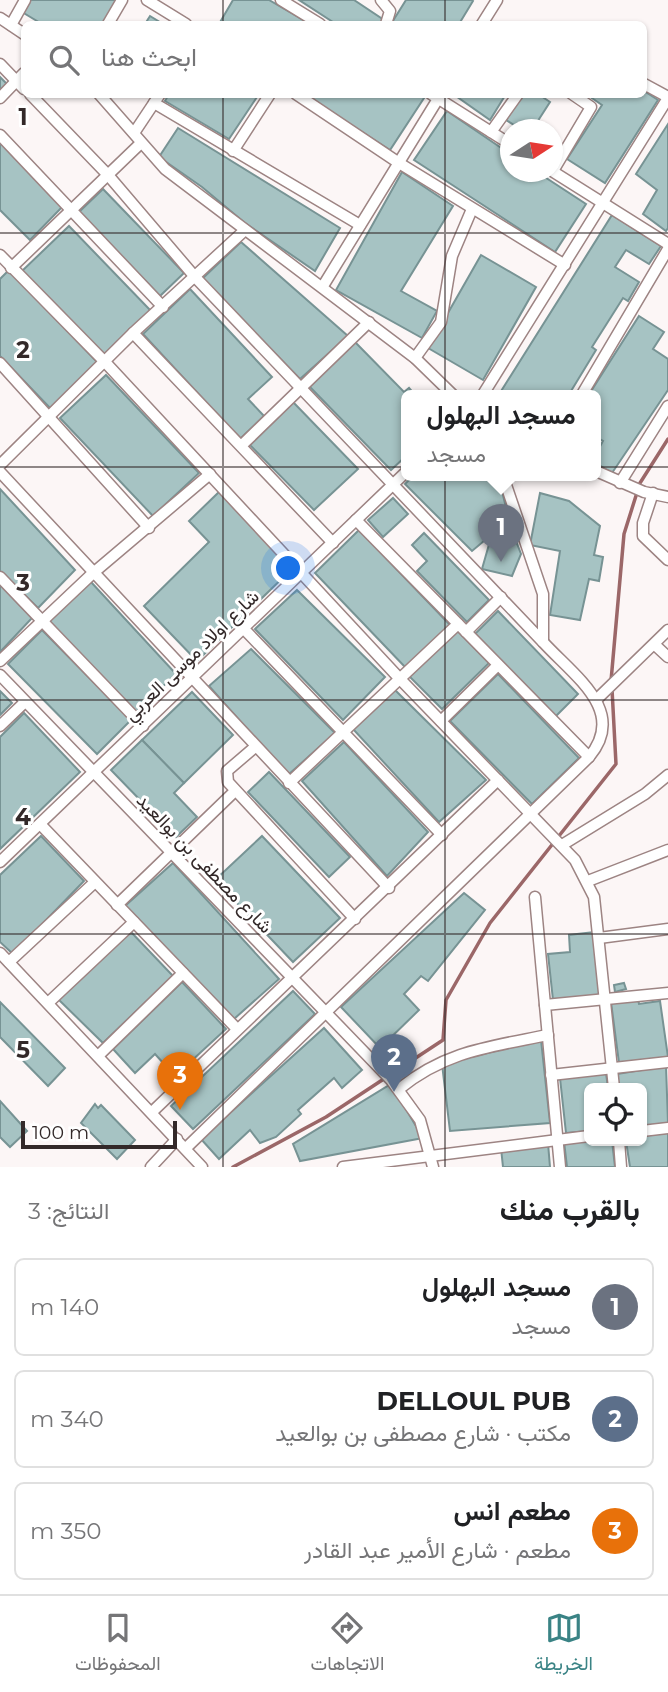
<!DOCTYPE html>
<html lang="ar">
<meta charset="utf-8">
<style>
body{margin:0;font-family:Montserrat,Vazirmatn,sans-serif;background:#f6f6f6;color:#202124;direction:rtl}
.controls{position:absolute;right:21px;bottom:21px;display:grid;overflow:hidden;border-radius:10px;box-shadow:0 2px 5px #0004}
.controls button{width:63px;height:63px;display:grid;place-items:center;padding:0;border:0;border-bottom:2px solid #e0e0e0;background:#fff;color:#202124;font:35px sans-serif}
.compass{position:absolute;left:500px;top:119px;width:63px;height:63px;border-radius:50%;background:#fff;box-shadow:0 2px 5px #0004;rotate:78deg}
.scale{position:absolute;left:21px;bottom:18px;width:156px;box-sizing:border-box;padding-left:7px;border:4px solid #332929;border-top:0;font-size:19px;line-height:24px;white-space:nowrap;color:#332929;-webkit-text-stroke:5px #fff;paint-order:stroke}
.you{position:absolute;left:289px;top:569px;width:24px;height:24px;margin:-18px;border:5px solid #fff;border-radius:50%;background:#1a73e8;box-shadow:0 0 0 10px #1a73e833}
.badge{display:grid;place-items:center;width:46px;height:46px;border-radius:50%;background:#3a8385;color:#fff;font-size:23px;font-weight:700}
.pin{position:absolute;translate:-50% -58px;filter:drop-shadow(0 2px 4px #0008)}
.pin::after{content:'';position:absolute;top:37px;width:24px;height:21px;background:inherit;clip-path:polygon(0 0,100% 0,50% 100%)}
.popup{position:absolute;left:401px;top:390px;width:200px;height:91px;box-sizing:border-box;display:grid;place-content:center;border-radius:10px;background:#fff;filter:drop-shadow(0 2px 5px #0005);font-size:23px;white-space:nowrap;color:#757577}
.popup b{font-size:26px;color:#202124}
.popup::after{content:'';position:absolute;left:50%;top:100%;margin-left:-14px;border:14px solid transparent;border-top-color:#fff}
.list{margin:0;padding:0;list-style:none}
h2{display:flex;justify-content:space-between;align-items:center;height:91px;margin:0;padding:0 28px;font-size:30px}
h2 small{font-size:23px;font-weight:400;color:#757577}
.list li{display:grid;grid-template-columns:46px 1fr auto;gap:21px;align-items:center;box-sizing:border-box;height:98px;margin:0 14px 14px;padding:0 14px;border:2px solid #e0e0e0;border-radius:10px}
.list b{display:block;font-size:26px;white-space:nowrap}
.list p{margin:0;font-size:23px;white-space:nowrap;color:#757577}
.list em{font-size:23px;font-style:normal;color:#757577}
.icon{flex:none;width:38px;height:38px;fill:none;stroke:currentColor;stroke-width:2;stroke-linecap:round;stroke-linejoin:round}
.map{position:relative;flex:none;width:668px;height:1167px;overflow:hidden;direction:ltr}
.search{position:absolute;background:#fff;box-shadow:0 2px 5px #0004;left:21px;right:21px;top:21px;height:77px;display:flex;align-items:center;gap:18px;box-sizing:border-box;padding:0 24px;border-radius:10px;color:#757577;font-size:26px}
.sheet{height:427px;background:#fff}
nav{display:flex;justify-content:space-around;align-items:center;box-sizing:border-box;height:98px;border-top:2px solid #e0e0e0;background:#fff;font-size:19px;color:#757577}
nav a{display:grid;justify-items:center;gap:4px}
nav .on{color:#3a8385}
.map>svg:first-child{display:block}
</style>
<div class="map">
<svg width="668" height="1167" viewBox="0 0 668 1167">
<rect width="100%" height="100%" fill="#fcf6f6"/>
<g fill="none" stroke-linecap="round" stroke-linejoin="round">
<!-- stream -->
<g stroke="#9b6768" stroke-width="3.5">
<path d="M611 681 624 534 640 483 668 439"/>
<path d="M233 1167 326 1117 443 1040 446 1000 490 923 616 764 612 689"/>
</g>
</g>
<!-- building -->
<g fill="#a6c3c3" stroke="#779394" stroke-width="2">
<path d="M30 0H118L104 24H42L22 12Z"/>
<path d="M233 0H269L310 24H219Z"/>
<path d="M299 0H354L384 20 381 24H336Z"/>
<path d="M406 0H472L473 1 459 24H391Z"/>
<path d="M150 16 163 24H145Z"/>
<path d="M0 77 8 85 0 93Z"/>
<path d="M644 91 658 100 605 183 567 159 602 105 586 94H644Z"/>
<path d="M169 94H259L229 139 165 101Z"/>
<path d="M303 94 426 95 390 150Z"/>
<path d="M453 94H506L490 120Z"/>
<path d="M522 94H538L550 102 532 130H522L506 120Z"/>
<path d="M447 111 510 154V172H537L586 204 555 252 414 160Z"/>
<path d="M668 124V228L666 231 643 214 657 190 636 174Z"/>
<path d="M178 128 340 228 315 271 245 223 202 187 159 157Z"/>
<path d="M0 139 65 204 30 240 0 210Z"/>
<path d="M402 172 453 206 401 291 437 311 422 338 336 290Z"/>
<path d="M103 189 184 273 160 296 79 212Z"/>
<path d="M612 215 661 246 649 264 626 250 615 267 639 282 628 301 623 298 592 347 596 350 568 396H498Z"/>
<path d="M69 226 151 311 104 356 22 271Z"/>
<path d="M241 242 348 336 300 379 202 279Z"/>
<path d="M481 255 536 287 483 380 428 348Z"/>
<path d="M9 270 99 364 52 410 0 356V279Z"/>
<path d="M190 289 272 377 248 399 264 416 240 439 143 334Z"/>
<path d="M639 316 664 332 653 349 668 359V390L612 473 596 463V454L603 441 596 437V396H588Z"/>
<path d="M355 342 404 392 409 388 416 396H406V456L391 470 308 385Z"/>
<path d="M106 375 199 473 153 516 60 418Z"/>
<path d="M293 402 358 469 314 510 250 445Z"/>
<path d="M413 476H488L502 491 509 520 472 551 405 484Z"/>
<path d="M0 489 75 570 38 608 0 571Z"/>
<path d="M220 491 294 567 197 661 144 606 209 542 189 521Z"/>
<path d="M540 493 569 501 600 526 594 555 603 557 599 581 589 579 580 620 550 615 560 551 530 545Z"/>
<path d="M393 498 408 514 383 537 368 520Z"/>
<path d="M359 530 450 625 406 668 315 573Z"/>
<path d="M424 533 489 600 467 622 417 571 427 561 412 545Z"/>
<path d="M492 534 516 541 521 554 512 576 482 569Z"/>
<path d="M91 582 176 674 135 713 49 621Z"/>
<path d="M0 584 32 618 0 652Z"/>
<path d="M297 590 385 677 343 720 255 629Z"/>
<path d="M498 611 578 694 555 717 475 634Z"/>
<path d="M456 629 489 663 442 709 409 676Z"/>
<path d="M42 630 131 720 97 754 8 664Z"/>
<path d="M251 649 335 733 288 775 209 686Z"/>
<path d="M498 674 579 758 532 804 450 721Z"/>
<path d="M394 689 486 780 439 822 353 729Z"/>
<path d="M0 691 12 703 0 715Z"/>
<path d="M192 692 233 735 184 783 142 740Z"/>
<path d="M24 713 80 772 0 849V737Z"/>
<path d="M142 740 184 783 174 793 197 817 176 837 111 770Z"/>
<path d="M344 742 428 832 387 876 302 781Z"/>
<path d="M269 772 350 857 329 877 248 792Z"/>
<path d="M41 836 84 881 13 954 0 942V875Z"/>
<path d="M262 836 340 918 293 962 215 880Z"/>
<path d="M173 863 279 979 234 1019 125 906Z"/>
<path d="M464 893 485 910 428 981 421 976 404 994 419 1010 380 1048 341 1007Z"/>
<path d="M131 932 173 976 103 1043 57 998Z"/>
<path d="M594 932 601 995 553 1000 548 954 570 952 569 935Z"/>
<path d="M182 982 226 1029 175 1076 155 1054 135 1073 113 1049Z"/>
<path d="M624 983 626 989 615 992 614 985Z"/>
<path d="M293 991 315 1014 193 1129 171 1106Z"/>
<path d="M638 999 639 1004 660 1001 668 1057 619 1063 611 1002Z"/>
<path d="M0 1002 65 1068 48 1086 0 1037Z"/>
<path d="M324 1028 362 1070 342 1088 334 1078 298 1110 301 1114 276 1137 260 1143 250 1130 219 1159 201 1139Z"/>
<path d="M541 1040 550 1123 450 1131 442 1064Z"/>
<path d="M666 1066 668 1123 642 1126V1088H619L617 1074Z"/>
<path d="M606 1073 608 1088H589V1131L566 1133 560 1078Z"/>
<path d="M391 1084 423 1138 300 1161 293 1144Z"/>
<path d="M0 1101 27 1131 10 1147 0 1137Z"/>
<path d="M95 1104 98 1108 101 1105 135 1140 117 1159 81 1123Z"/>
<path d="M668 1131V1167H630L626 1141H642V1135Z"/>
<path d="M564 1141H612L615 1167H567Z"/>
<path d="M548 1143 550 1167H503L501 1148Z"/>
</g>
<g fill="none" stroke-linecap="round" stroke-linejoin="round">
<!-- minor casing -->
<g stroke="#9d8483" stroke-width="13">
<g id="minor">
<path d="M147 0 186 24"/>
<path d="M281 0 320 24"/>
<path d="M381 0 390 11 386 24"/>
<path d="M0 18 24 34"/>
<path d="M108 24 122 0"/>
<path d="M482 24 497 0"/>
<path d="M11 25 25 0"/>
<path d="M0 64 24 89"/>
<path d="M644 84 668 97"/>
<path d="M30 94 108 175 195 277 543 642C574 676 628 711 589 757L186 1148"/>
<path d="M99 94 165 169 415 358 454 396"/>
<path d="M296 94 399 163 565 265"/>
<path d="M431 94 510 144"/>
<path d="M0 98 24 73"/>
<path d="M154 103 360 225"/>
<path d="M491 132 518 94"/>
<path d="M134 133 160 94"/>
<path d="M0 135 163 307"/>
<path d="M233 151 270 94"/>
<path d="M552 171 668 244"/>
<path d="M553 171 591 107 572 94"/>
<path d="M0 255 105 362 400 679 575 860 594 897 614 1088"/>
<path d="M11 268 141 143"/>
<path d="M323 286 441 94"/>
<path d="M133 333 333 543"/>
<path d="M415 358 441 322 452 256 472 209"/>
<path d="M0 363 149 528"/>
<path d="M482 396 668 98"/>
<path d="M581 396 668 249"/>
<path d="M242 445 369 322"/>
<path d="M0 465 133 333 245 230"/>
<path d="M596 471 644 492 668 497"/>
<path d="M0 472 389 888"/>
<path d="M503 476 543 594V642"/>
<path d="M620 483 668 406"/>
<path d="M653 493 643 523V536L668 560"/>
<path d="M356 520 589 757"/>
<path d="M0 577 143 726"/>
<path d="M244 629 442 835"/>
<path d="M466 632 501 597"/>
<path d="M655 645 668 657"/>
<path d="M0 661 92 574 210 474"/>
<path d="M0 675 391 1080 420 1120 433 1167"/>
<path d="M596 700 668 630"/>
<path d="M441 721 498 665"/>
<path d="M0 726 25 702"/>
<path d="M255 747 227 771 228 782 355 919"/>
<path d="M289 783 458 624"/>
<path d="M40 824 237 1029"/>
<path d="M562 845 645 794 668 775"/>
<path d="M0 862 406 472"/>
<path d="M588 881 668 850"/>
<path d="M535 897 560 1167"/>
<path d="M117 905 235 791"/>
<path d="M599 938 668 929"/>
<path d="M0 953 202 1167"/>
<path d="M9 962 95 882"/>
<path d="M48 1003 134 922"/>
<path d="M545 1005 668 993"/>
<path d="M99 1055 183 973"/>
<path d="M551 1075 668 1062"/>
<path d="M399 1089C446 1051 489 1047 548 1035"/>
<path d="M152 1112 498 780"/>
<path d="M642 1131 668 1128"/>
<path d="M619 1141 621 1167"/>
<path d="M151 1167 177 1139"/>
<path d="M343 1167 589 1136"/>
</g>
</g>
<!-- minor -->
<use href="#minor" stroke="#fff" stroke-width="10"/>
</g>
<!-- grid -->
<path fill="none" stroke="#332929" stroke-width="2" stroke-opacity="0.55" d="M223 0V24M445 0V24M223 94V1167M445 94V1167M0 233H668M0 467H668M0 700H668M0 934H668"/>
<g text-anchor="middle" stroke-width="6" stroke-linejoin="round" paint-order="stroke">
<!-- street labels -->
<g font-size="19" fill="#332929" stroke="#fff">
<text transform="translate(191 655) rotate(-44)" y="7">شارع اولاد موسى العربي</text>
<text transform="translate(205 863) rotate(46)" y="7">شارع مصطفى بن بوالعيد</text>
</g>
</g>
<g font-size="23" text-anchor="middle" font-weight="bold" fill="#332929" stroke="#fff" stroke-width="6" stroke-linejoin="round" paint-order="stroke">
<text x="23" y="125">1</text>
<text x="23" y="358">2</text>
<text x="23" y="591">3</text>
<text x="23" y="825">4</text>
<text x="23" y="1058">5</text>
</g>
</svg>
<div class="controls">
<button><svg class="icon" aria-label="locate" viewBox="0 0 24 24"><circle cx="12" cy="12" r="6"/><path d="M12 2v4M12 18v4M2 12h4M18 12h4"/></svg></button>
</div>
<svg class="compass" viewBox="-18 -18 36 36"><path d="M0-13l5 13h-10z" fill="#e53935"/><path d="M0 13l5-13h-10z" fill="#757577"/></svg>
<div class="scale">100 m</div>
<div class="you"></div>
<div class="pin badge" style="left:501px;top:562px;background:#6b7280">1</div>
<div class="popup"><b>مسجد البهلول</b>مسجد</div>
<div class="pin badge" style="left:394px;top:1092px;background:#5c6f8a">2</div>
<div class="pin badge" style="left:180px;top:1110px;background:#e8710a">3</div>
<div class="search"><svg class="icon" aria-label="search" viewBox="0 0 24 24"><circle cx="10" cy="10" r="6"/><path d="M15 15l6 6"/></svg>ابحث هنا</div>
</div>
<section class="sheet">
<h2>بالقرب منك<small>النتائج: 3</small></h2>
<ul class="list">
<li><span class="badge" style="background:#6b7280">1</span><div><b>مسجد البهلول</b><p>مسجد</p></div><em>140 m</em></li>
<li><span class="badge" style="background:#5c6f8a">2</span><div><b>DELLOUL PUB</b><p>مكتب · شارع مصطفى بن بوالعيد</p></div><em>340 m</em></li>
<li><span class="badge" style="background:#e8710a">3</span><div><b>مطعم انس</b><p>مطعم · شارع الأمير عبد القادر</p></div><em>350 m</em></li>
</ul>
</section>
<nav>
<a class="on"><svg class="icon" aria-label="map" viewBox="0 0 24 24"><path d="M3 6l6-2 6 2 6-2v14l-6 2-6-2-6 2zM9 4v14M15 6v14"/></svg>الخريطة</a>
<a><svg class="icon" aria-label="directions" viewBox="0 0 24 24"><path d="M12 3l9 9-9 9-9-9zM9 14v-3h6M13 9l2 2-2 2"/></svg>الاتجاهات</a>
<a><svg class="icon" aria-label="saved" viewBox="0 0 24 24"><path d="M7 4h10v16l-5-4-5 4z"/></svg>المحفوظات</a>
</nav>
